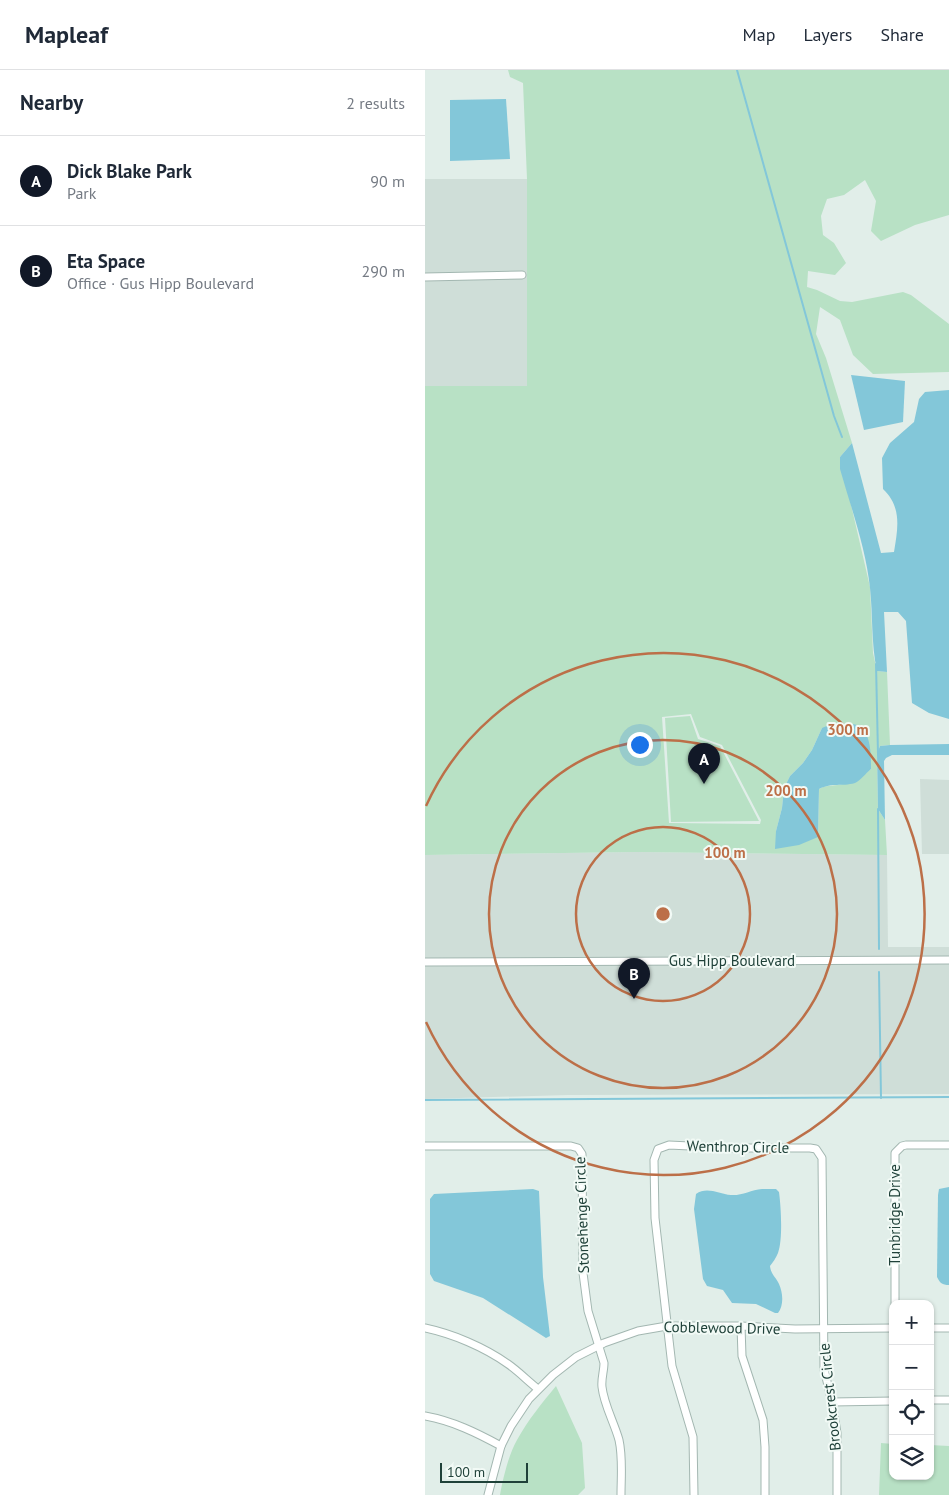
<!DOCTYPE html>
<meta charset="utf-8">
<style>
body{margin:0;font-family:"PT Sans",sans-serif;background:#f2f2f3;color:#1f2937}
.controls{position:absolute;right:15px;bottom:15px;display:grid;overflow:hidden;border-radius:10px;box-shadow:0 1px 4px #0004}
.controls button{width:45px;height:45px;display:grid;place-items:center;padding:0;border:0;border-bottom:1px solid #e0e1e3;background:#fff;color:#1f2937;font:25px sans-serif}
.scale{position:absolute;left:15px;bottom:12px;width:88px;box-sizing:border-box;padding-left:5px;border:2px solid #1f4139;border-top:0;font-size:14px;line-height:18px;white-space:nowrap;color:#1f4139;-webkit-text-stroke:4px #f2faf6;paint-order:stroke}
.you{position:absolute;left:214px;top:674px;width:18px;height:18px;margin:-12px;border:4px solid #fff;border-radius:50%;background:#1a73e8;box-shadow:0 0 0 8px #1a73e833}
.badge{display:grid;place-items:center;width:32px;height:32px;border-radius:50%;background:#111827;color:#fff;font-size:16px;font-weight:700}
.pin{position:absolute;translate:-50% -41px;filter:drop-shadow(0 1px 2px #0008)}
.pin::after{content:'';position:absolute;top:26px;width:18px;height:15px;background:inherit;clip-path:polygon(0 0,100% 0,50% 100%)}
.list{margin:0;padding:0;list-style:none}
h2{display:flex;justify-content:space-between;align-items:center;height:65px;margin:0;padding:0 20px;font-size:21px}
h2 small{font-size:16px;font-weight:400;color:#747a83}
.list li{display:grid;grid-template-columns:32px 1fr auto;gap:15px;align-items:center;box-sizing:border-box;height:90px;padding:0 20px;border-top:1px solid #e0e1e3}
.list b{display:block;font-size:19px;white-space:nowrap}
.list p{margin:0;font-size:16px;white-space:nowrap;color:#747a83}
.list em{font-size:16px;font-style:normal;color:#747a83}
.icon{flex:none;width:28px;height:28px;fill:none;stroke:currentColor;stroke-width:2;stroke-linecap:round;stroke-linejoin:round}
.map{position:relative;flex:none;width:524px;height:1425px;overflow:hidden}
header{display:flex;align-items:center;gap:30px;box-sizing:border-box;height:70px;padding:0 25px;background:#fff;border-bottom:1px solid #e0e1e3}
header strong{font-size:24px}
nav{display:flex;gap:28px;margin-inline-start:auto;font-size:18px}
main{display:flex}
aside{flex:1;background:#fff}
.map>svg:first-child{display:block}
</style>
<header>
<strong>Mapleaf</strong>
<nav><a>Map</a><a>Layers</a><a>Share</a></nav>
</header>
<main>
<aside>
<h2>Nearby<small>2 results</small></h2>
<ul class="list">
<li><span class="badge">A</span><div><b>Dick Blake Park</b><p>Park</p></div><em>90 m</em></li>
<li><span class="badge">B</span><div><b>Eta Space</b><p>Office · Gus Hipp Boulevard</p></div><em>290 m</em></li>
</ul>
</aside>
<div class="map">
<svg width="524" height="1425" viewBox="0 0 524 1425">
<rect width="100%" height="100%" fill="#e1eee9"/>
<!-- built -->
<g fill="#cfded8">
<path d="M0 109H102V316H0V210L100 207 99 201 0 204Z"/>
<path d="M495 709 524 710V784H497Z"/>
<path d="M212 782 462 785 463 877H524V887L0 889V785Z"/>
<path d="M524 894V1024L143 1025 0 1029V895Z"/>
</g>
<!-- green -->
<g fill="#b8e1c5" fill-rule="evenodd">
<path d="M83 0H524V145L490 155 456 171 446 161 451 131 440 110 419 125 402 129 396 146 398 165 409 173 421 193 410 205 383 201 382 217 392 220 415 231 427 232 478 222 486 225 524 254V302L448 304 428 285 415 250 395 237 391 264 401 288 427 373 415 387 445 517 448 583 452 601 462 602 465 675 455 676 452 684 453 739 460 750 462 785 212 782 0 785V316H102V109L98 13 85 7ZM266 644 275 667 297 675 336 750 335 754 244 753 237 647ZM397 658 446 699C437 706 424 714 413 715 404 716 402 715 394 719L393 767 351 761 357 738 359 718 365 706 378 693 387 680Z"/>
<path d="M265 646 273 669 295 676 334 751 246 752 240 648Z"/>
<path d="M131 1316 157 1373 160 1418 153 1425H75C78 1408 84 1384 92 1370 103 1350 117 1333 131 1316Z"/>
<path d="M456 1373 468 1374V1406H505V1375L524 1376V1425H454Z"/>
</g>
<!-- water -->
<g fill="#83c7d9">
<path d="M81 29 85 89 25 91V30Z"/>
<path d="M426 305 480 311 478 352 439 360Z"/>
<path d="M524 320V649L504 643 487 633 481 551 473 542H459L462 602 452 601C446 573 448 546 445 518 441 478 426 438 415 399V387L427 373 456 483 469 482C473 458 477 437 458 419L457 388 465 373 489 352 494 329 500 322Z"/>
<path d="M428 654 440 657 438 658C446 670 446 685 446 699 441 703 435 711 430 713 416 717 408 712 394 719L393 767 374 775 350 779 351 761 357 738 359 718 365 706 378 693 387 680 397 658 404 655Z"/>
<path d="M524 674V685H467L461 688 459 691 460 750 453 739 452 684 455 676 465 675Z"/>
<path d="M524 1117V1215C517 1215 515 1213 512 1207L513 1125 514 1119Z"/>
<path d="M108 1119 114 1121 118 1207 125 1266 121 1268 58 1228 9 1211 5 1204V1129L9 1124Z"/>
<path d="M337 1119H351L354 1122C356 1137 358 1169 353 1183 351 1188 348 1192 345 1196 346 1205 351 1207 354 1214 358 1223 359 1235 353 1243H350L331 1234 307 1233 298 1220 282 1216 278 1209 269 1139 271 1124C282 1116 294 1124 306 1125 316 1126 326 1120 337 1119Z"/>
</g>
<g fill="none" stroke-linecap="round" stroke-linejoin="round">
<!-- stream -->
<g stroke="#83c7d9" stroke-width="2">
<path d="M312 0 409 346 417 367"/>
<path d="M451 594 453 684"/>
<path d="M453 739 454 879"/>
<path d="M454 902 456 1028"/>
<path d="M0 1030 524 1027"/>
</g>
<!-- minor casing -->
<g stroke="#a3b7b1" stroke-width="9">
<g id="minor">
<path d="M0 207 97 205"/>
<path d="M0 892 524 890"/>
<path d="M0 1076H146L153 1078 157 1084 158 1203 163 1241 179 1293C179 1301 176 1309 177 1317 179 1335 189 1352 194 1370 198 1388 196 1407 196 1425"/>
<path d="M470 1234V1083L477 1076 481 1075H524"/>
<path d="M316 1256 317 1286 338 1350 340 1377V1425"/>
<path d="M0 1258C28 1264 59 1277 83 1294 93 1301 103 1311 113 1319"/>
<path d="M505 1258H524"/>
<path d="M505 1330H524"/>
<path d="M407 1332 468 1331"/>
<path d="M0 1346C28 1351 52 1363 76 1376"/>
<path d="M63 1425 76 1376 86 1356 104 1329 128 1305 151 1287 179 1273 213 1261 242 1256H316L370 1259 468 1258"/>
<path d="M269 1425 268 1367 247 1296 230 1148 229 1090 233 1079 244 1075 306 1078H385L391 1079 397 1088 399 1299 407 1332 412 1363V1425"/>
</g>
</g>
<!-- minor -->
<use href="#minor" stroke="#fff" stroke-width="7"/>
</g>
<!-- distance rings -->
<g fill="none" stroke="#bc6f48" stroke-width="2.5">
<circle cx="238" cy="844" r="87"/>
<circle cx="238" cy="844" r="174"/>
<path d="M1 736A261 261 0 1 1 1 952"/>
</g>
<g text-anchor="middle" stroke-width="4" stroke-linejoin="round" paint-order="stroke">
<!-- street labels -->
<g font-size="15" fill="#1f4139" stroke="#f2faf6">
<text x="307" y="896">Gus Hipp Boulevard</text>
<text transform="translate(313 1077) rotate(1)" y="5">Wenthrop Circle</text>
<text transform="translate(157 1145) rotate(-92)" y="5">Stonehenge Circle</text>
<text transform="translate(470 1145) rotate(-90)" y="5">Tunbridge Drive</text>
<text transform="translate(297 1258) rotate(1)" y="5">Cobblewood Drive</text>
<text transform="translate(405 1327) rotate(-96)" y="5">Brookcrest Circle</text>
</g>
</g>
<circle cx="238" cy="844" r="8" fill="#bc6f48" stroke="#f2faf6" stroke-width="2.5"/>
<g font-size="15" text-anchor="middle" font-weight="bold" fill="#bc6f48" stroke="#f2faf6" stroke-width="4" stroke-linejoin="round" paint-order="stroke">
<text x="423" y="665">300 m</text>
<text x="361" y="726">200 m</text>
<text x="300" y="788">100 m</text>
</g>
</svg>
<div class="controls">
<button>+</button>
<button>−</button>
<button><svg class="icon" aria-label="locate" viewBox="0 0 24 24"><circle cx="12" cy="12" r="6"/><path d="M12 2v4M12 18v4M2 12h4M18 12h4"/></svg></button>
<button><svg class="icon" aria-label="layers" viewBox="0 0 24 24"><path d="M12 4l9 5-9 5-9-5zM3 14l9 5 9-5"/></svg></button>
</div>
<div class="scale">100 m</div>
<div class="you"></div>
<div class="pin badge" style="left:279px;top:714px">A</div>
<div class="pin badge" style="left:209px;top:929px">B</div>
</div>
</main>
